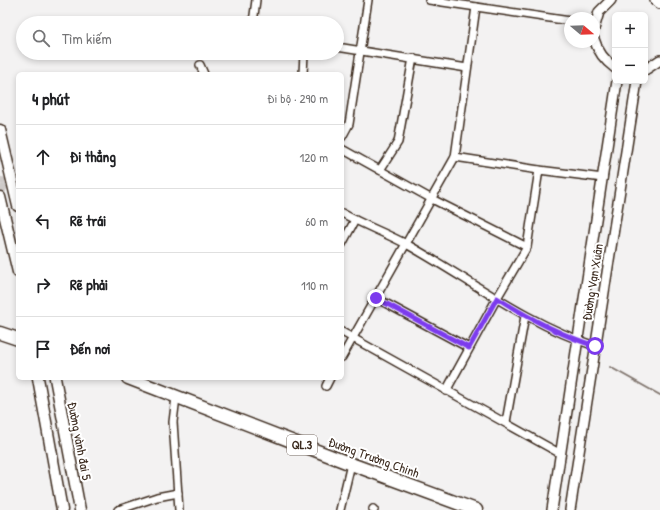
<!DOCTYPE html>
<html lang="vi">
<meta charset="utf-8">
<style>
body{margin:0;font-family:"Patrick Hand",sans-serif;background:#f6f6f6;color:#202124}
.controls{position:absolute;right:12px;top:12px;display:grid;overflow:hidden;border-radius:6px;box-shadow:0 2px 6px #0003}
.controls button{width:36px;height:36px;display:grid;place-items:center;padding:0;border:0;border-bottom:1px solid #e0e0e0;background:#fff;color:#202124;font:20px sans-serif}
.compass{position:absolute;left:564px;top:12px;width:36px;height:36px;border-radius:50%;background:#fff;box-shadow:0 2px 6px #0003;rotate:109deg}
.stop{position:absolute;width:12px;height:12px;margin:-9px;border:3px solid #7c3aed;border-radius:50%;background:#fff}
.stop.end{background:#7c3aed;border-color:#fff;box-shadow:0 1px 4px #0008}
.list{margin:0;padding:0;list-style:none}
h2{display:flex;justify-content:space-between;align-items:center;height:52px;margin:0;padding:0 16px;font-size:17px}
h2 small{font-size:13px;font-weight:400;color:#757577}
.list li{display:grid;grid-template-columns:26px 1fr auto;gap:12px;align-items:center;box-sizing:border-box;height:64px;padding:0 16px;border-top:1px solid #e0e0e0}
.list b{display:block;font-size:15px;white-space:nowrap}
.list em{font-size:13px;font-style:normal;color:#757577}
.icon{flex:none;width:22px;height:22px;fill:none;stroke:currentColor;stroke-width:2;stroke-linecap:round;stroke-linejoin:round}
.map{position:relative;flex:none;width:660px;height:510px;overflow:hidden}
.search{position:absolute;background:#fff;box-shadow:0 2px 6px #0003;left:16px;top:16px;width:328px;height:44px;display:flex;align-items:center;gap:10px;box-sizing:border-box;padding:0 14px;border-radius:22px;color:#757577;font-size:15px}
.panel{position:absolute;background:#fff;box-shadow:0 2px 6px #0003;left:16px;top:72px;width:328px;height:308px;border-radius:6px}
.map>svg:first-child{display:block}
</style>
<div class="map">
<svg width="660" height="510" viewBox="0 0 660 510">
<rect width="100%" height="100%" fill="#f3f2f2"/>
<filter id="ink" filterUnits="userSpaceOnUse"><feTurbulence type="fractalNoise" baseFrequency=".025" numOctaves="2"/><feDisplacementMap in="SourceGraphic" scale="8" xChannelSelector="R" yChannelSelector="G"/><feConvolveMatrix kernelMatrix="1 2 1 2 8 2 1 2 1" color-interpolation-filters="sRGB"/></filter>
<g filter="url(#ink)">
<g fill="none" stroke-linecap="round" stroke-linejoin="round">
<!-- stream -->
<path stroke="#827770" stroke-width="2" d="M610 367 660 395"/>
<!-- minor-tunnel -->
<g stroke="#cecac8" stroke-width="7" stroke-dasharray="7 3.5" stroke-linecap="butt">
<path d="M0 180 16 185"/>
<path d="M0 187 18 193"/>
</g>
<!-- minor casing -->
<g stroke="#3b2a1e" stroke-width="10">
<g id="minor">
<path d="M429 0 570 21"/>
<path d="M253 23 256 0"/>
<path d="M337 47 467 68"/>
<path d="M200 65 204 74"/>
<path d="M303 74 304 53"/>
<path d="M342 137 349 124 368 0"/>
<path d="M342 149 430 198 527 247"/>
<path d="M455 157 539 170 603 178"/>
<path d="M380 170 398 142 413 58"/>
<path d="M342 213C363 225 386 233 408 245 469 279 527 324 595 346"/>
<path d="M342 244 355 220"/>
<path d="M376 298 469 348"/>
<path d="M342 332 561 454"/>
<path d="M342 357 455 157 476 7"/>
<path d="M326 386 330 378"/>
<path d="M446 391 497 298 527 247 539 170"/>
<path d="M176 397 173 422 179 510"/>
<path d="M506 422 525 316"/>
<path d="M373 509 374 510"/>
<path d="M118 510 157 497 178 493"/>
<path d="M340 510 351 464"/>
</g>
</g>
<!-- tertiary casing -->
<g stroke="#3b2a1e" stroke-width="12">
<g id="tertiary">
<path d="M655 0 660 4"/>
<path d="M594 29 599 12 611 0"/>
<path d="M594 39C598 52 604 60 615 68"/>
<path d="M645 70 660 60"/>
<path d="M552 510 617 81"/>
<path d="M570 510 637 81"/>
</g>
</g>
<!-- secondary casing -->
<g stroke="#3b2a1e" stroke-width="13">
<g id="secondary">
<path d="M0 130 18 206"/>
<path d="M0 197 18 272"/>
<path d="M38 378 62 510"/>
<path d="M55 378 80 510"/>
</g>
</g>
<!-- trunk casing -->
<g stroke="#3b2a1e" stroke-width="15">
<g id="trunk">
<path d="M0 333 18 339"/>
<path d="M128 378 351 464 476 510"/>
</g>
</g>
<!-- minor -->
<use href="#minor" stroke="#fff" stroke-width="7"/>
<!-- tertiary -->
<use href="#tertiary" stroke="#fff" stroke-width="9"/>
<!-- secondary -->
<use href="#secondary" stroke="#fff" stroke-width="10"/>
<!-- trunk -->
<use href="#trunk" stroke="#fff" stroke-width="12"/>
</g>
</g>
<g fill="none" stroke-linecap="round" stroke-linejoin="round" filter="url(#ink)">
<!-- route -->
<path stroke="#7c3aed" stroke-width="5" d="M376 298 469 348 497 298C528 318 560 335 595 346"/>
</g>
<g text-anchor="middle" stroke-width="4" stroke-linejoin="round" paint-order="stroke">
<!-- shield labels -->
<rect fill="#fff" stroke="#766a62" stroke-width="1" x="287" y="435" width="30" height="20" rx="3"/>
<g font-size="12" font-weight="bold" fill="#3b2a1e">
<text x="302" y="449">QL.3</text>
</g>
<!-- street labels -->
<g font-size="13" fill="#3b2a1e" stroke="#fff">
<text transform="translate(592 282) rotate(-81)" y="5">Đường Vạn Xuân</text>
<text transform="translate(80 441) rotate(79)" y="5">Đường vành đai 5</text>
<text transform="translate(374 457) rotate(20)" y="5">Đường Trường Chinh</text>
</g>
</g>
</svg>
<div class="controls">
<button>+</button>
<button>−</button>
</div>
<svg class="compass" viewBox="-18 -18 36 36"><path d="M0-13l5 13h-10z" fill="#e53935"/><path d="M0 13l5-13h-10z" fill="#757577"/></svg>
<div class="stop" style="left:595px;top:346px"></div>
<div class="stop end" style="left:376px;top:298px"></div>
<div class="search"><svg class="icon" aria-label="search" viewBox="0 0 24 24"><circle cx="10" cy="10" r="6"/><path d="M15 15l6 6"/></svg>Tìm kiếm</div>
<section class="panel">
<h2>4 phút<small>Đi bộ · 290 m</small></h2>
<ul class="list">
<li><svg class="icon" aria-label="ahead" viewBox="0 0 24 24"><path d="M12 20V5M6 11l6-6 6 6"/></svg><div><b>Đi thẳng</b></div><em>120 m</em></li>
<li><svg class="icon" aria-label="left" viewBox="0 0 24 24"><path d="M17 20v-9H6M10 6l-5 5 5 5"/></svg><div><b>Rẽ trái</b></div><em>60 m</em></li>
<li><svg class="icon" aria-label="right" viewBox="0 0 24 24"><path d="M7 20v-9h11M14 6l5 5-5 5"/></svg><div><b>Rẽ phải</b></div><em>110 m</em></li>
<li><svg class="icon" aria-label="arrive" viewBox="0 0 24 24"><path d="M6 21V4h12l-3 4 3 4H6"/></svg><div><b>Đến nơi</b></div></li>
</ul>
</section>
</div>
